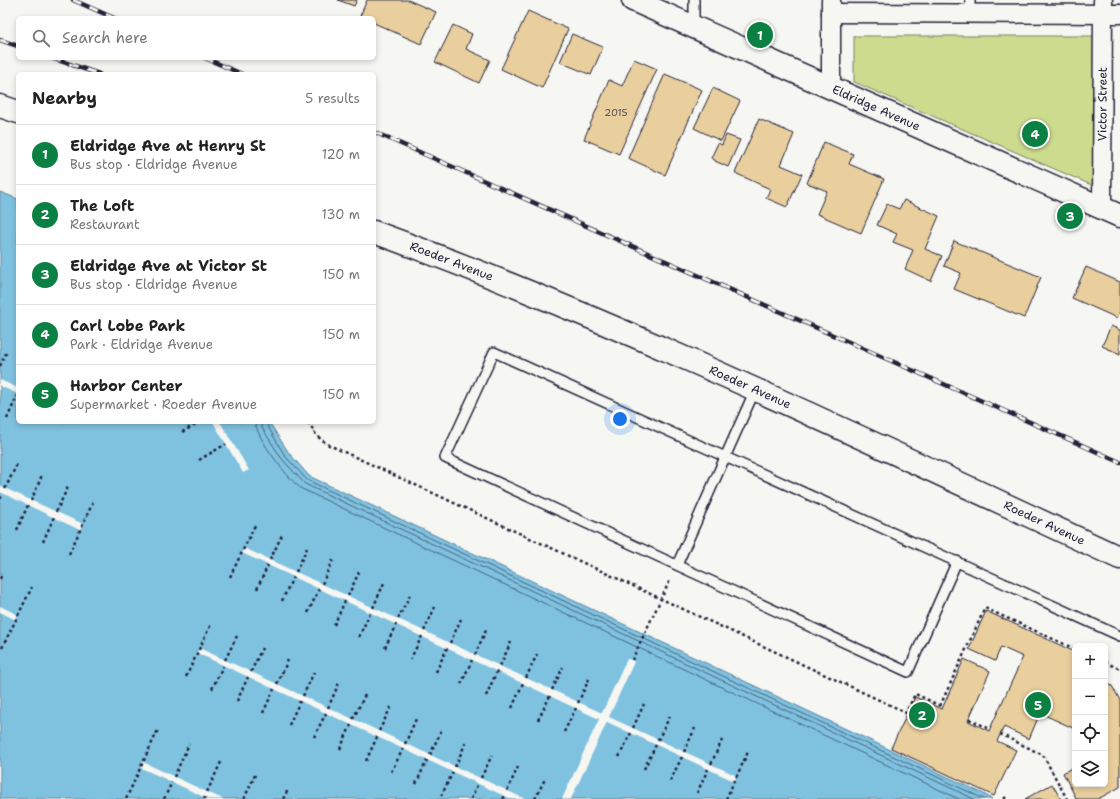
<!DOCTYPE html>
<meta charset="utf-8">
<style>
body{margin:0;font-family:"Shantell Sans",sans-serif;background:#f2f2f2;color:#222}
.controls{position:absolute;right:12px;bottom:12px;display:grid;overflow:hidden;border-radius:6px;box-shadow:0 2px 6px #0003}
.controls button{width:36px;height:36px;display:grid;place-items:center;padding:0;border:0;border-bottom:1px solid #e0e0e0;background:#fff;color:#222;font:20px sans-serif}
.you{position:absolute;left:620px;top:419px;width:14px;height:14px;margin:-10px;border:3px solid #fff;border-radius:50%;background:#1a73e8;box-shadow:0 0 0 6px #1a73e833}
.badge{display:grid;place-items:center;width:26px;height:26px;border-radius:50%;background:#0b8043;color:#fff;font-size:13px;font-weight:700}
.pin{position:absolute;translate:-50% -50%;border:2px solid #fff;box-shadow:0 1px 4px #0006}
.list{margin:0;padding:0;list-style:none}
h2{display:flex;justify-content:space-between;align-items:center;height:52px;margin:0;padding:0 16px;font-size:17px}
h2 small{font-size:13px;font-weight:400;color:#767676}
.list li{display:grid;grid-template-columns:26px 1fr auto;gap:12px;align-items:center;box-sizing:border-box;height:60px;padding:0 16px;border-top:1px solid #e0e0e0}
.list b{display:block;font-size:15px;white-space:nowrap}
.list p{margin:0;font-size:13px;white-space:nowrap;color:#767676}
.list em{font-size:13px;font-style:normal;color:#767676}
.icon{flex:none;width:22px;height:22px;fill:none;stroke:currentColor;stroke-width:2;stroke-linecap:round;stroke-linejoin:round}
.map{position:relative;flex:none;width:1120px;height:799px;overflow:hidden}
.search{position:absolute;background:#fff;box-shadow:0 2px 6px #0003;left:16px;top:16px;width:360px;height:44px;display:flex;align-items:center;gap:10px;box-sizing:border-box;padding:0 14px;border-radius:6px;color:#767676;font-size:15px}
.panel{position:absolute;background:#fff;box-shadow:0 2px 6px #0003;left:16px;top:72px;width:360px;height:352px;border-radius:6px}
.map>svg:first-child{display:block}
</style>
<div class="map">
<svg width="1120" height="799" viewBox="0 0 1120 799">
<rect width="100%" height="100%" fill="#f6f6f2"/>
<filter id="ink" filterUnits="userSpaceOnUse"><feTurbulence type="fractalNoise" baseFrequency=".025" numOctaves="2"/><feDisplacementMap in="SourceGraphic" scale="8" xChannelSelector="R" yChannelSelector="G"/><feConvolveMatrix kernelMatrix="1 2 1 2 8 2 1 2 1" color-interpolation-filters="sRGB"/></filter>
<g filter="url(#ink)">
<!-- green -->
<path fill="#cddb8e" stroke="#787e64" d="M854 36H1096V187L854 82Z"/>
<!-- water -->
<path fill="#7fc2e0" stroke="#5a829e" d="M0 192 18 199V422H269L289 453 309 476 984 794 992 799H0Z"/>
<!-- pier -->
<g fill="#f6f6f2">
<path d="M0 380 18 388V394L0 386Z"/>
<path d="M213 422H220L249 470 243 473Z"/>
<path d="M0 486 83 524 80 530 0 492Z"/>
<path d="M244 548 602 713 627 659 632 660 634 662 609 717 737 776 734 781 607 722 571 799H562L599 719 242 553Z"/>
<path d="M0 606 18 615 16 620 0 612Z"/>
<path d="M199 648 353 719 525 799H511L300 701 197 653Z"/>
<path d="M143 762 207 792 223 799H208L172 782 141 768Z"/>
</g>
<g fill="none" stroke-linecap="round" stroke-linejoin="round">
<!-- shore -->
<g stroke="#47627d" stroke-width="1">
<path d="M255 422C256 437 289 481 302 489L959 799"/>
<path d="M261 422 262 428 282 459 305 484 974 799"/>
<path d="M266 422 267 425 285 456 307 480 984 799"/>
</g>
</g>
<!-- building -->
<g fill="#eacf9e" stroke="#22223b">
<path d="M338 0H357L354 6Z"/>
<path d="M367 0H408L436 12 421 44 374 23V18H364L360 16Z"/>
<path d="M528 11 568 29 542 88 501 69Z"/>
<path d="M453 25 472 34 466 49 490 60 479 83 435 62Z"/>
<path d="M572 34 603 47 591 75 560 62Z"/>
<path d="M634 59 657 69 619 154 584 139 609 80 622 86Z"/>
<path d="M665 74 702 90 665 175 628 158Z"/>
<path d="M713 88 740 101 721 141 694 128Z"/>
<path d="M759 119 794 134 781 165 802 174 787 207 766 198 770 189 735 173Z"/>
<path d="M726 135 740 140 728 167 715 161V160L711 158 718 143 722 145Z"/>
<path d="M824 142 853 154 849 164 884 179 861 233 817 214 827 191 807 183Z"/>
<path d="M904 200 939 216 925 249 942 256 931 281 905 269 913 250 893 242 897 234 877 225 887 204 899 209Z"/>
<path d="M954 241 1041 277 1024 318 954 289 961 273 944 266Z"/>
<path d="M1086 267 1120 282V311L1117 318 1072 298Z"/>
<path d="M1111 326 1120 330V354L1102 346Z"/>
<path d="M986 611 1075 652V732L1073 728 1040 713 1029 739 1004 727 997 741 1016 750 994 796 891 748 915 697 942 709 964 659 990 671 968 721 989 731 1023 657 1001 647 995 661 969 649Z"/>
<path d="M1105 682 1112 686 1120 700V787L1098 799H1074L1076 798 1063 773 1075 766V784H1105Z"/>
<path d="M1052 784 1061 799H1025Z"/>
</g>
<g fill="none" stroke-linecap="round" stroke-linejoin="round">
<!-- lane casing -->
<g stroke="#22223b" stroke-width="12">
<g id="lane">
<path d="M970 13V0"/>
<path d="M694 27V0"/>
<path d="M957 561 908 672 445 458 494 352C703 447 911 541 1120 636"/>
<path d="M677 565 755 390"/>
</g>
</g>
<!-- street casing -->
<g stroke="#22223b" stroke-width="21">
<g id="street">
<path d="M831 13 1120 14"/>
<path d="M831 88V0"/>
<path id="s1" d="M1102 208 1103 0"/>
</g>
</g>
<!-- secondary casing -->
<g stroke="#22223b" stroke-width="25">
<g id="secondary">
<path id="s2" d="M633 0 1120 216"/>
<path d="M0 106 18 112"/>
<path id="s3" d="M374 232C629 325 874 444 1120 558"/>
</g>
</g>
<!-- path -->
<g stroke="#22223b" stroke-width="2.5" stroke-dasharray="3 3" stroke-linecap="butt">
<path d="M0 366 6 353"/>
<path d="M7 419 18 394"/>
<path d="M308 422 317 436 327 444 903 711 906 713 915 694 943 707"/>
<path d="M182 432 200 422"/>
<path d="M199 460 226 444"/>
<path d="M5 489 17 464"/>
<path d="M0 499 3 494"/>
<path d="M31 501 42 475"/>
<path d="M56 512 68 487"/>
<path d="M17 530 28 505"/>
<path d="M43 542 54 517"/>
<path d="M69 554 94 500"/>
<path d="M270 560 282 535"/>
<path d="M296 572 307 548"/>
<path d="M230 577 256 523"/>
<path d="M0 579 2 573"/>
<path d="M322 584 333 560"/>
<path d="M257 589 268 565"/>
<path d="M348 596 359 572"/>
<path d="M282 601 293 577"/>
<path d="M373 608 384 583"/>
<path d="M308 613 319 589"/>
<path d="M398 619 410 595"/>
<path d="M334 625 345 601"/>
<path d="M424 631 435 607"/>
<path d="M359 637 370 613"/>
<path d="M450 643 461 619"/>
<path d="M2 648 32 587"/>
<path d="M385 648 396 624"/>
<path d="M475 655 486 630"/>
<path d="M225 660 237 636"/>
<path d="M410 660 422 636"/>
<path d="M632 660 670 580"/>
<path d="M1105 662 1120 669"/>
<path d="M500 666 511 642"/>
<path d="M251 672 262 648"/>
<path d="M436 672 447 648"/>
<path d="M186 677 211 624"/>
<path d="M526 678 537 654"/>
<path d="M277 684 288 660"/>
<path d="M461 684 472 660"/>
<path d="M212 689 223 666"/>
<path d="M552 690 563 667"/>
<path d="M303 696 314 672"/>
<path d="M486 696 497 671"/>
<path d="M237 701 248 677"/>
<path d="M578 703 589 679"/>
<path d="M940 706 985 608 1075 649"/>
<path d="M328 708 339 683"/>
<path d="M512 708 523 683"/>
<path d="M263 713 274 689"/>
<path d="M353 719 365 695"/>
<path d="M969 719 990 729"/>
<path d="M538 720 550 696"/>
<path d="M289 725 300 701"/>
<path d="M633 728 644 704"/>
<path d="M379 731 391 707"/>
<path d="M564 732 576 708"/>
<path d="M1000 734 1043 755 1067 799"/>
<path d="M314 737 326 713"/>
<path d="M658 740 670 716"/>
<path d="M405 744 416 719"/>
<path d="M340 749 351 725"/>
<path d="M684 752 695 728"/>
<path d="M430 755 441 731"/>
<path d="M619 757 631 733"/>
<path d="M366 761 377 737"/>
<path d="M711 764 722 740"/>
<path d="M455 767 466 742"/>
<path d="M644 769 656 745"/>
<path d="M391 772 403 749"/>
<path d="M174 777 189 744"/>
<path d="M481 778 492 755"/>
<path d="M670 781 682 757"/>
<path d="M416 784 427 760"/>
<path d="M507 791 518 767"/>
<path d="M207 792 222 760"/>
<path d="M697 793 708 769"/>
<path d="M441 796 453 772"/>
<path d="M126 799 158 730"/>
<path d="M164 799 172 782"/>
<path d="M204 799 205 797"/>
<path d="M244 799 255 775"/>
<path d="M283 799 288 790"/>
<path d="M471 799 478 783"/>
<path d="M503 799 505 796"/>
<path d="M535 799 545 779"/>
<path d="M726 799 748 752"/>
<path d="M1004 799 1006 797"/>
</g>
<!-- lane -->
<use href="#lane" stroke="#f6f6f2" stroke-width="9"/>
<!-- street -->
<use href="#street" stroke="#f6f6f2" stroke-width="18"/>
<!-- secondary -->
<use href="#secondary" stroke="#f6f6f2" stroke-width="22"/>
<!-- rail casing -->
<g stroke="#22223b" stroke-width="4.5">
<g id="rail">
<path d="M73 0 114 18"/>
<path d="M0 40 18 46"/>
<path d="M52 58 99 74"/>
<path d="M205 58 242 74"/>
<path d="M374 132 1120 462"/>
</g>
</g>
<!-- rail -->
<use href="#rail" stroke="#f6f6f2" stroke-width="3" stroke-dasharray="9" stroke-linecap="butt"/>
</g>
</g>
<g text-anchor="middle" stroke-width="3" stroke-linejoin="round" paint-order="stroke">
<!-- number labels -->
<g font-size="10" fill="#544d54">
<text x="616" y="116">2015</text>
</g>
<!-- street labels -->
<g font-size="12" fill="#22223b" stroke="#f6f6f2">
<text dy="4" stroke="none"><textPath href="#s1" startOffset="104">Victor Street</textPath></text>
<text dy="4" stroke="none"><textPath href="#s2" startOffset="266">Eldridge Avenue</textPath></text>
<text dy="4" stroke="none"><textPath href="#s3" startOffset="83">Roeder Avenue</textPath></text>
<text dy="4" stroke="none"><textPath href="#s3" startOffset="407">Roeder Avenue</textPath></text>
<text dy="4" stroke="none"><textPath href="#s3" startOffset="731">Roeder Avenue</textPath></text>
</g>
</g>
</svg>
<div class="controls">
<button>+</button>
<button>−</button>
<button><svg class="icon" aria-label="locate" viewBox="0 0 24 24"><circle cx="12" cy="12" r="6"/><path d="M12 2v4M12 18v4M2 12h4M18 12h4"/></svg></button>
<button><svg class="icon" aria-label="layers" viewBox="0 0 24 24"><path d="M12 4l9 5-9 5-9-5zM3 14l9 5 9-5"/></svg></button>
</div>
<div class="you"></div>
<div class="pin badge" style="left:760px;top:35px">1</div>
<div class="pin badge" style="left:922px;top:715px">2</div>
<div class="pin badge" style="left:1070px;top:216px">3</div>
<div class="pin badge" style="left:1035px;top:134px">4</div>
<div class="pin badge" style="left:1038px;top:705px">5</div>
<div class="search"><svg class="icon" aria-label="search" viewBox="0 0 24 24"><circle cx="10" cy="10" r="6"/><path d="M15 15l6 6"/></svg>Search here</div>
<section class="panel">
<h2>Nearby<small>5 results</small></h2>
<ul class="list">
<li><span class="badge">1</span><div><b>Eldridge Ave at Henry St</b><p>Bus stop · Eldridge Avenue</p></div><em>120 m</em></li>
<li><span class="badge">2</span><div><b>The Loft</b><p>Restaurant</p></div><em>130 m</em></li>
<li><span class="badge">3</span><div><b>Eldridge Ave at Victor St</b><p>Bus stop · Eldridge Avenue</p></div><em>150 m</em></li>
<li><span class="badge">4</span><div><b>Carl Lobe Park</b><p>Park · Eldridge Avenue</p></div><em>150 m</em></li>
<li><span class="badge">5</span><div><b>Harbor Center</b><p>Supermarket · Roeder Avenue</p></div><em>150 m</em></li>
</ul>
</section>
</div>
